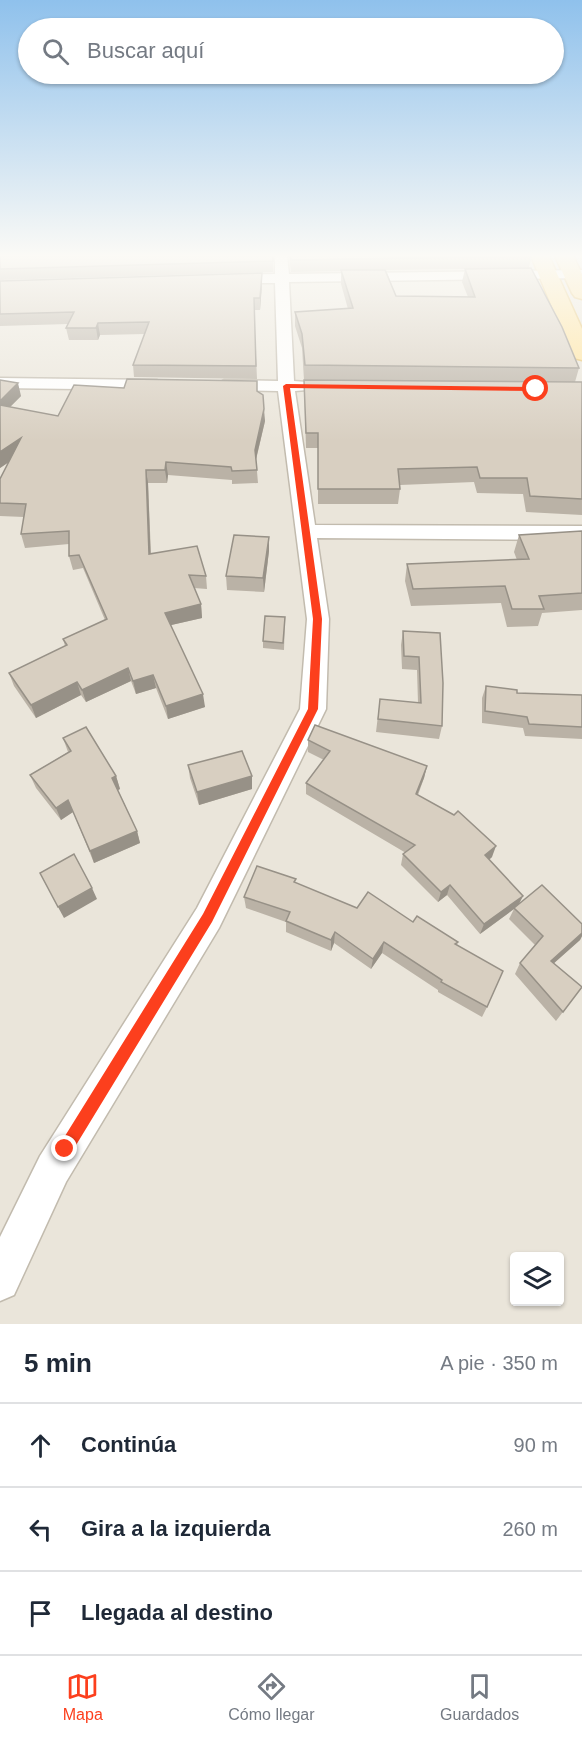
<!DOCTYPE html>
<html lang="es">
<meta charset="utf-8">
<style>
body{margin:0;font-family:Arial,sans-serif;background:#f2f2f3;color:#1f2937}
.controls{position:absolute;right:18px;bottom:18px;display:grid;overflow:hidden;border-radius:6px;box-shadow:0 2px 4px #0004}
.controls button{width:54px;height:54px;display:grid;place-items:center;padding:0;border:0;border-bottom:2px solid #e0e1e3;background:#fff;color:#1f2937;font:30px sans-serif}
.stop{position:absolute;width:18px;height:18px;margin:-14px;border:4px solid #fc3f1d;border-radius:50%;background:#fff}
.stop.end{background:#fc3f1d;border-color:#fff;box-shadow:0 2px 6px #0008}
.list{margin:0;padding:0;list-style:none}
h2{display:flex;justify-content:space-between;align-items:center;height:78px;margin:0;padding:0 24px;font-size:26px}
h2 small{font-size:20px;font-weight:400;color:#747a83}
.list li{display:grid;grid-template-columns:39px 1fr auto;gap:18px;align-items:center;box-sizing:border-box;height:84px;padding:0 24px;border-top:2px solid #e0e1e3}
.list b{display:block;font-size:22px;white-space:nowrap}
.list em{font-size:20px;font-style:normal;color:#747a83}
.icon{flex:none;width:33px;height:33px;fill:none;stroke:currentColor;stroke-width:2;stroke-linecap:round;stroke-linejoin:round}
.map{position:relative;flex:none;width:582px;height:1324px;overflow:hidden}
.search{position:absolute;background:#fff;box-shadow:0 2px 4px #0004;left:18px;right:18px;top:18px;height:66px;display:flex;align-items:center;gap:15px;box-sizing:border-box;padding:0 21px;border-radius:33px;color:#747a83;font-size:22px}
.sheet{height:330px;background:#fff}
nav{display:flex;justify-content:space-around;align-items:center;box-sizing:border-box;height:84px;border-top:2px solid #e0e1e3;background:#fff;font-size:16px;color:#747a83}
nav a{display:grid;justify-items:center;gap:3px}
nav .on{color:#fc3f1d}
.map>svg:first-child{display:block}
</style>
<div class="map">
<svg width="582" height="1324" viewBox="0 0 582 1324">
<rect width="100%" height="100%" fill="#f6f3ec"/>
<!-- residential -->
<path fill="#eae5da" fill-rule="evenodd" d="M0 256H582V1324H0ZM514 1256H560V1302H514Z"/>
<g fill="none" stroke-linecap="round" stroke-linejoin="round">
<!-- minor casing -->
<g stroke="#c2bbae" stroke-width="3">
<g id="minor">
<path d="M275 256H287L289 274 582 270V278L289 282 294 381 307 382 309 386 307 390 295 391 315 525 582 526V540L317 538 329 619 326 709 219 928 66 1182 14 1295 0 1301V1237L40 1156 197 908 300 709 307 619 278 391 224 390 216 385 224 380 278 381 275 283H230L223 279 230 275 275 274Z"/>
<path d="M0 378 157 380 165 385 157 390 0 388Z"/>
</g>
</g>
<!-- primary casing -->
<g stroke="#e6c16a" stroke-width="3">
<g id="primary">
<path d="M531 256H549L582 329V360L574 358 571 353Z"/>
<path d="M555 256H573L582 274V299L575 297 572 293Z"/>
</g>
</g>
<!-- minor -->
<use href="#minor" fill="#fff" fill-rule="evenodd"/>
<!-- primary -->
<use href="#primary" fill="#ffe39c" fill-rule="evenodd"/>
</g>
<!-- wall -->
<g fill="#bab2a6" fill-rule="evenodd">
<path d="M0 256H273V272L0 280Z"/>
<path d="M289 256H532L529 267 579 368 575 382H582V515L526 512 523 494 477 493 474 482 400 485V489L398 504H318V448H306L304 380 302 348 295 326V312L348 309 341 284V271L291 272ZM465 269 462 282 468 297 396 296 386 270Z"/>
<path d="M0 281 262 285 260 310H254L257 379 134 377 133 365 145 334 100 335 98 340H69L66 328 68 324 0 326Z"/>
<path d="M0 380 21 396 10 407 58 416 124 388 257 391 265 421 256 460 258 483 232 484V480L168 475 167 483H148L151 554 206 576 207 589 194 588 201 604 202 618 171 625 205 707 168 719 156 688 136 694 131 681 86 702 81 695 36 718 14 686 9 673 65 646 63 639 105 620 83 568 73 570 69 556V544L25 548 21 534 24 517 0 516V479L9 462 0 468Z"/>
<path d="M582 531V610L542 613 538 626 507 627 501 603 411 606 405 581 407 564 517 560 514 552 519 535Z"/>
<path d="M269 537V551L264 592 227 590 226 576Z"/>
<path d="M285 617 284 650 263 648V641Z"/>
<path d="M403 631 440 633 442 726 439 739 376 732 380 699 418 703 417 670 402 669 401 645Z"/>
<path d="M486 686 517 693 582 695V739L525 736 523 728 482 723V698Z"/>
<path d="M63 738 116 776 120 789 118 790 137 831 140 843 94 863 73 812 61 820 36 788 30 775 68 752Z"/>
<path d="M308 740 427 766 424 778 418 795 492 857 489 860 523 896 518 904 582 924V936L580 940 553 964 582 987 556 1021 515 974 520 963 535 945 509 919 514 909 480 934 447 895 438 902 401 865 403 854 406 853 306 794V783L324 760 308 752Z"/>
<path d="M188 765 252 789 199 805 190 778Z"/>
<path d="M296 883 357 908 413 922 458 942 457 945 487 1007 482 1017 438 992V990L382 953 371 969 334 943 331 951 286 932V922L246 908 244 897Z"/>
</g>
<!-- shaded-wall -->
<g fill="#979187">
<path d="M262 273V285L260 310V298Z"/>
<path d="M98 323 100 335 98 340 96 328Z"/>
<path d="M18 383 21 396 0 417V401Z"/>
<path d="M264 409 265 421 255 463V450Z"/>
<path d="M21 438 25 451 0 468V452Z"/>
<path d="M166 462 168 475 167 483 165 470Z"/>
<path d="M146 470 148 483 151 567 149 554Z"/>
<path d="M269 537V551L264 592 263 578Z"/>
<path d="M201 604 202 618 167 626 165 613Z"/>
<path d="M128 668 131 681 86 702 82 690Z"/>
<path d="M153 675 156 688 136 694 133 681Z"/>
<path d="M77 682 81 695 36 718 31 705Z"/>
<path d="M203 694 205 707 168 719 166 706Z"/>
<path d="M427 766 424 778 413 805 416 794Z"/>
<path d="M116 776 120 789 116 791 112 778Z"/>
<path d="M252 776V789L199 805 197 792Z"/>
<path d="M68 800 73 812 61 820 56 808Z"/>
<path d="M137 831 140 843 94 863 90 851Z"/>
<path d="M496 846 492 857 481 866 485 855Z"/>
<path d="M450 885 447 895 438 902 441 892Z"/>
<path d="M92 888 97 899 64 918 58 907Z"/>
<path d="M523 896 518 906 480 934 484 924Z"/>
<path d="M335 932 334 943 331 951V940Z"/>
<path d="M582 933V936L580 940 544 972 551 961Z"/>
<path d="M384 942 382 953 371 969 373 959Z"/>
</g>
<!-- building -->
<g fill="#d8cfc1" stroke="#979187" stroke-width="1.5">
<path d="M0 256H273V261L0 269Z"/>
<path d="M290 256H532L291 260Z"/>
<path d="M531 268 562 327 579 368 305 365 302 334 295 312 353 308 341 270H385L396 296 475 297 465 269Z"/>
<path d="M262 273 260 298H254L256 366 133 365 149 322 98 323 96 328H66L74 312 0 314V281Z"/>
<path d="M127 379 257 381V391L263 395 264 409 255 450 257 470 232 471 231 467 166 462 165 470H146L149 554 197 546 206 576 189 575 201 604 165 613 203 694 166 706 153 675 133 681 128 668 82 690 77 682 31 705 9 673 67 645 63 639 107 619 79 555 69 556V531L21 534 26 504 0 503V479L21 438 0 452V405L58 416 74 385 124 388Z"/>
<path d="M0 380 18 383 0 401Z"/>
<path d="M304 380 582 382V499L530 496 527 478H480L477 467 398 469 400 489H318V433H306Z"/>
<path d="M582 531V593L539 596 544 609H512L505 586 413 589 407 564 529 559 519 535Z"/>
<path d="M234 535 269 537 263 578 226 576Z"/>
<path d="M265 616 285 617 283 643 263 641Z"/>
<path d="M403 631 440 633 443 683 442 726 378 719 380 699 421 703 419 657 404 656Z"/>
<path d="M486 686 517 690V693L582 695V727L529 724 527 717 485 711Z"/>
<path d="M315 725 427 766 416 794 454 815 458 811 496 846 485 855 523 896 484 924 450 885 441 892 403 854 415 845 306 783 330 751 308 740Z"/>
<path d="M86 727 116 776 112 778 137 831 90 851 68 800 56 808 30 775 71 751 63 738Z"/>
<path d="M242 751 252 776 197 792 188 765Z"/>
<path d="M74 854 92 888 58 907 40 873Z"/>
<path d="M257 866 296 879 294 882 357 908 368 892 413 922 417 916 458 942 455 944 503 971 487 1007 441 982 442 980 384 942 373 959 335 932 331 940 286 921 290 912 244 897Z"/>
<path d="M542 885 582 924V933L551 961 582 987 563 1012 520 963 543 936 514 908Z"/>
</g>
<!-- sky -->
<linearGradient id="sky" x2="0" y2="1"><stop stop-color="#8fc1ec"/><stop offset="0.58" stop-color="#fbfaf6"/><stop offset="1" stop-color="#fbfaf6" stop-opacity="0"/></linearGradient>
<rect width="582" height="441" fill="url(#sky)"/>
<!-- route -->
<path fill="#fc3f1d" d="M286 384 536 387 540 389 536 391 290 388 322 619 318 709 212 922 70 1155 65 1157 60 1155 57 1149 60 1144 203 914 308 709 313 619 283 386Z"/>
</svg>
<div class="controls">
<button><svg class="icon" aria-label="layers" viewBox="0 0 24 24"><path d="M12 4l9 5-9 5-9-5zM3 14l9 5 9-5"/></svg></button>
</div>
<div class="stop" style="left:536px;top:389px"></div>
<div class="stop end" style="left:65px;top:1149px"></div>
<div class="search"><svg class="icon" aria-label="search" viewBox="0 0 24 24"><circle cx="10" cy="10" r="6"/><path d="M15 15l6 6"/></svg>Buscar aquí</div>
</div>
<section class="sheet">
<h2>5 min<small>A pie · 350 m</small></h2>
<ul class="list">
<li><svg class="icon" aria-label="ahead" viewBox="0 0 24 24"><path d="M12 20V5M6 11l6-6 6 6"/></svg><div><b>Continúa</b></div><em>90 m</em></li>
<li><svg class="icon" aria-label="left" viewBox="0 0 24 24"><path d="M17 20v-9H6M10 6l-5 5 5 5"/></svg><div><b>Gira a la izquierda</b></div><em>260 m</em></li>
<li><svg class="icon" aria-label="arrive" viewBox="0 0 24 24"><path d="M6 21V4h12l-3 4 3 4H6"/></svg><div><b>Llegada al destino</b></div></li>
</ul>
</section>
<nav>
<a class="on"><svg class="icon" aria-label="map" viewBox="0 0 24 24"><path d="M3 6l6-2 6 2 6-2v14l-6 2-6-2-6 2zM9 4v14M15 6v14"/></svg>Mapa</a>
<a><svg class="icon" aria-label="directions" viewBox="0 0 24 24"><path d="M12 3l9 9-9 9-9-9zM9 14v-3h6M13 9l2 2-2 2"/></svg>Cómo llegar</a>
<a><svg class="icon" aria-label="saved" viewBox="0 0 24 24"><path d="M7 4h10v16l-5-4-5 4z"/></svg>Guardados</a>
</nav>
